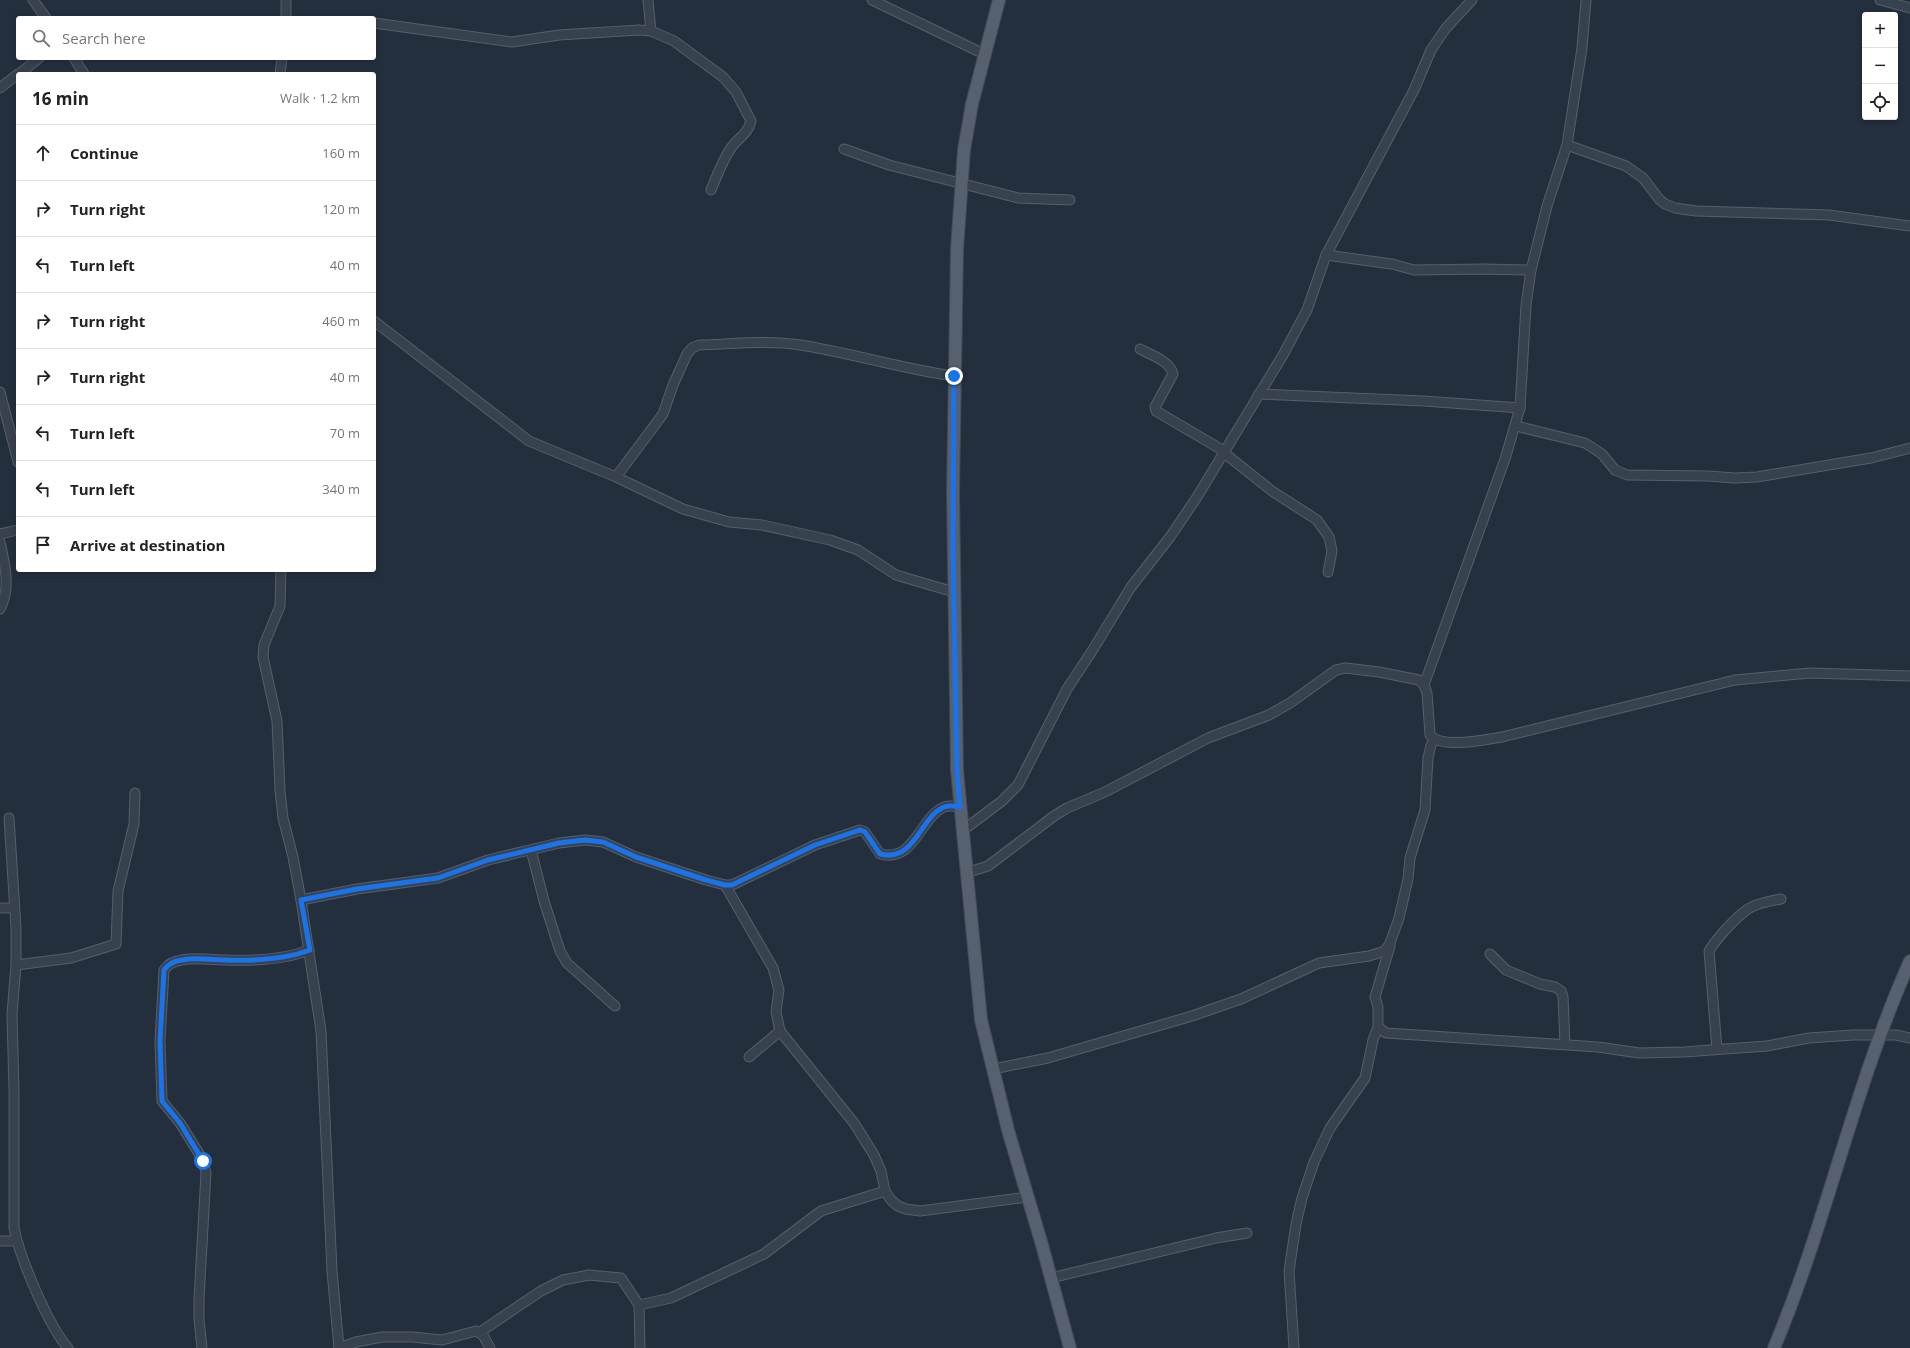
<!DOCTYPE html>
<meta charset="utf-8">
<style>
body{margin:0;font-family:"Open Sans",sans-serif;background:#f6f6f6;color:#222}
.controls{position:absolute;right:12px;top:12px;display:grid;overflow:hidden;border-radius:4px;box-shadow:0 2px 6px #0003}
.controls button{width:36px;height:36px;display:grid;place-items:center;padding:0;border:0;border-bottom:1px solid #e0e0e0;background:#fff;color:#222;font:20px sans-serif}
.stop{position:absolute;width:12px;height:12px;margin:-9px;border:3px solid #1a73e8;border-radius:50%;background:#fff}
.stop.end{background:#1a73e8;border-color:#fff;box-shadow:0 1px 4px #0008}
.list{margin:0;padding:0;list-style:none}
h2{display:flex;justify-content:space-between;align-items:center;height:52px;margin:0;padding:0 16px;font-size:17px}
h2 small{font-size:13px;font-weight:400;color:#767676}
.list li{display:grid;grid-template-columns:26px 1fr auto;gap:12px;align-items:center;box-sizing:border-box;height:56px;padding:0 16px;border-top:1px solid #e0e0e0}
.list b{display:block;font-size:15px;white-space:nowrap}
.list em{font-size:13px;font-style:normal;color:#767676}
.icon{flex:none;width:22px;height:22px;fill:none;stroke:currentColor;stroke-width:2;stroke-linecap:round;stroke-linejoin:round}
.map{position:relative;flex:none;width:1910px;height:1348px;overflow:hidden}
.search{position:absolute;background:#fff;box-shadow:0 2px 6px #0003;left:16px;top:16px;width:360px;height:44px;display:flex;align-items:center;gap:10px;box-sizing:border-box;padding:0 14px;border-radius:4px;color:#767676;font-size:15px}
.panel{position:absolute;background:#fff;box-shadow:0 2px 6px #0003;left:16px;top:72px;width:360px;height:500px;border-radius:4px}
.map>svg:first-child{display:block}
</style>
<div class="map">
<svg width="1910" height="1348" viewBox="0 0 1910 1348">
<rect width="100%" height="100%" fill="#242f3e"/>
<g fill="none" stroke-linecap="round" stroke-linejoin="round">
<!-- minor casing -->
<g stroke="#565f6c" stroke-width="11">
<g id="minor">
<path d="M33 0 46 18"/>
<path d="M648 0 651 31"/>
<path d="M872 0 984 54"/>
<path d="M1880 0 1910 8"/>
<path d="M286 18V0"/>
<path d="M374 23 512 42 559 35 639 30 651 31 674 41 723 77 736 92 751 121C748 134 738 138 731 148 722 161 717 176 711 190"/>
<path d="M74 58 84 74"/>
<path d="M19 74 39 58"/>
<path d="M280 74 282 58"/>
<path d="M0 88 18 74"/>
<path d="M1567 145 1626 166 1643 178 1659 199 1665 204 1675 208 1696 211 1829 215 1910 226"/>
<path d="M844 149 889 165 1018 198 1070 200"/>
<path d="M1326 255 1392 264 1414 270 1484 269 1531 270"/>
<path d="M374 321 529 441 616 477 683 509 729 522 762 525 830 540 858 550 896 575 954 592"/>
<path d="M1140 349C1151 355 1170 361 1173 374L1155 407 1156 411 1224 451"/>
<path d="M0 392 18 462"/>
<path d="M1259 394 1424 401 1520 408"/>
<path d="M1516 426 1585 443 1602 454 1615 470 1627 475 1708 476 1735 478 1757 477 1871 458 1910 448"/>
<path d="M1223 452 1272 491 1317 520 1329 537 1332 551 1328 572"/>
<path d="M616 477 663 414 673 385 687 354 692 348 699 345C733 344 767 340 800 345 852 353 902 369 954 376"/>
<path d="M0 534 18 530"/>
<path d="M0 542C5 564 11 589 0 609"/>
<path d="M281 570 280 606 264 645 263 657 277 721 280 791 283 818 293 857 301 900 321 1031 332 1271 339 1348"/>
<path d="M1424 685 1505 459 1520 408 1526 305 1531 270 1547 206 1567 145 1582 48 1586 0"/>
<path d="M9 818 16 928V965L12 1014 14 1091V1228C20 1258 48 1325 68 1348"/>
<path d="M962 831 1002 801 1018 785 1067 689 1092 651 1131 587 1170 537 1197 497 1283 355 1307 310 1326 255 1414 90 1431 50 1446 28 1472 0"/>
<path d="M531 850 544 901 560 951 567 963 615 1006"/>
<path d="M966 873 988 866 1054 816 1067 808 1105 792 1208 738 1269 715 1290 703 1336 670 1346 668 1379 672 1419 680 1424 685 1427 693 1430 735C1442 749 1485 740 1502 737L1735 680 1810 673 1910 676"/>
<path d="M725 885 773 968 779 990 776 1012 780 1031 854 1123 874 1155 881 1171 885 1191 891 1200 898 1206 906 1209 920 1211 1028 1197"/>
<path d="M301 900 357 889 438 878 488 860 559 843 585 840 603 842 636 857 706 880 725 885H732L815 845 860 830 865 832 880 854C915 863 920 817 944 807 950 805 955 806 960 807"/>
<path d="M0 908H14"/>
<path d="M1390 946 1375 997 1378 1007V1027L1386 1033 1598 1047 1639 1053 1684 1052 1767 1046 1809 1038 1853 1035H1896L1910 1038"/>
<path d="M1490 954 1506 970 1540 984 1555 987 1561 991 1563 997 1565 1044"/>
<path d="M16 965 71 958 116 944 118 891 134 824 135 793"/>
<path d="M1717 1049 1709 951C1717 938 1735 918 1748 909 1757 903 1770 901 1781 899"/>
<path d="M749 1057 780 1031"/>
<path d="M993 1069 1048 1058 1192 1016 1241 999 1319 963 1369 956 1385 951 1390 943 1399 918 1408 879 1410 858 1425 810 1428 758 1431 745 1434 740"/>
<path d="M0 1241H16"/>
<path d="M1051 1278 1216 1238 1247 1233"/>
<path d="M639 1305 671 1298 764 1254 821 1211 885 1191"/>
<path d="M480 1332 541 1291 563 1280 589 1275 621 1278 639 1305 640 1348"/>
<path d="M202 1348 199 1319V1299L206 1173 203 1161 198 1152 180 1123 162 1101 160 1041 164 970C168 964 174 961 182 960 196 957 210 960 225 960 252 961 284 960 309 950"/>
<path d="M339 1348 356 1342 382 1337H412L442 1340 476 1331 483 1335 490 1348"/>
<path d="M1294 1348 1289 1271 1296 1224 1302 1198 1314 1162 1330 1128 1365 1078 1373 1040 1378 1027"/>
</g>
</g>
<!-- major casing -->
<g stroke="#414a57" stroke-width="14">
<g id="major">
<path d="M999 0 972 104 964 150 957 249 953 492 957 770 981 1020 1008 1130 1042 1245 1070 1348"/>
<path d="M1774 1348C1827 1222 1854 1086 1910 961"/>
</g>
</g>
<!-- minor -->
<use href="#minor" stroke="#38414e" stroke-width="9"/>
<!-- major -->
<use href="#major" stroke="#56606e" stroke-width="12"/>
</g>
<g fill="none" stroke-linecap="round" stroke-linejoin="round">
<!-- route -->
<path stroke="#1a73e8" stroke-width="5" d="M203 1161 180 1123 162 1101 160 1041 164 970C168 964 174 961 182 960 196 957 210 960 225 960 252 961 284 960 310 950L301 900 357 889 438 878 488 860 559 843 585 840 603 842 636 857 706 880 725 885H732L815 845 860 830 865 832 880 854C915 863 920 817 944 807 950 805 955 806 960 807L957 770 953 552 954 376"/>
</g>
</svg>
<div class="controls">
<button>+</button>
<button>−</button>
<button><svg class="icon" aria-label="locate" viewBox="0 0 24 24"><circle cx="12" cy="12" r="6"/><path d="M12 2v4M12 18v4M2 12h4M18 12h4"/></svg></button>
</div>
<div class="stop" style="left:203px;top:1161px"></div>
<div class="stop end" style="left:954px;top:376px"></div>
<div class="search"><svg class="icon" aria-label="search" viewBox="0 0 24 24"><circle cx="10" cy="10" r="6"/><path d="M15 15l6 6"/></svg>Search here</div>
<section class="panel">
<h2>16 min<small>Walk · 1.2 km</small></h2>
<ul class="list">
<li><svg class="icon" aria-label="ahead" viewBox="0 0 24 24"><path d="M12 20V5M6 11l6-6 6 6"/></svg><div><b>Continue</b></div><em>160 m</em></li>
<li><svg class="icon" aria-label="right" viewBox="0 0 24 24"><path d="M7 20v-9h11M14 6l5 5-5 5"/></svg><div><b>Turn right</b></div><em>120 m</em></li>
<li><svg class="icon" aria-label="left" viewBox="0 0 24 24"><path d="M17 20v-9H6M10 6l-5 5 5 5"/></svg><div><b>Turn left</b></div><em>40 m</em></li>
<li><svg class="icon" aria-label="right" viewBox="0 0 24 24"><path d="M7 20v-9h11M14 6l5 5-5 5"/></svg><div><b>Turn right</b></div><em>460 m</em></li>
<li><svg class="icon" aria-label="right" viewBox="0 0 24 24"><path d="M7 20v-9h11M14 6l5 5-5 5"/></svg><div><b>Turn right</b></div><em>40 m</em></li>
<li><svg class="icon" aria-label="left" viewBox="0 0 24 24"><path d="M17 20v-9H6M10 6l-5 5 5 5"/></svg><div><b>Turn left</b></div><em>70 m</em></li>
<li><svg class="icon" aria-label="left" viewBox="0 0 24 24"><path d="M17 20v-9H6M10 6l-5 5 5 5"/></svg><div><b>Turn left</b></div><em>340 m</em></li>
<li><svg class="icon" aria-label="arrive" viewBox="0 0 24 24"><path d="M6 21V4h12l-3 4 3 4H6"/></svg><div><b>Arrive at destination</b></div></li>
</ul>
</section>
</div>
